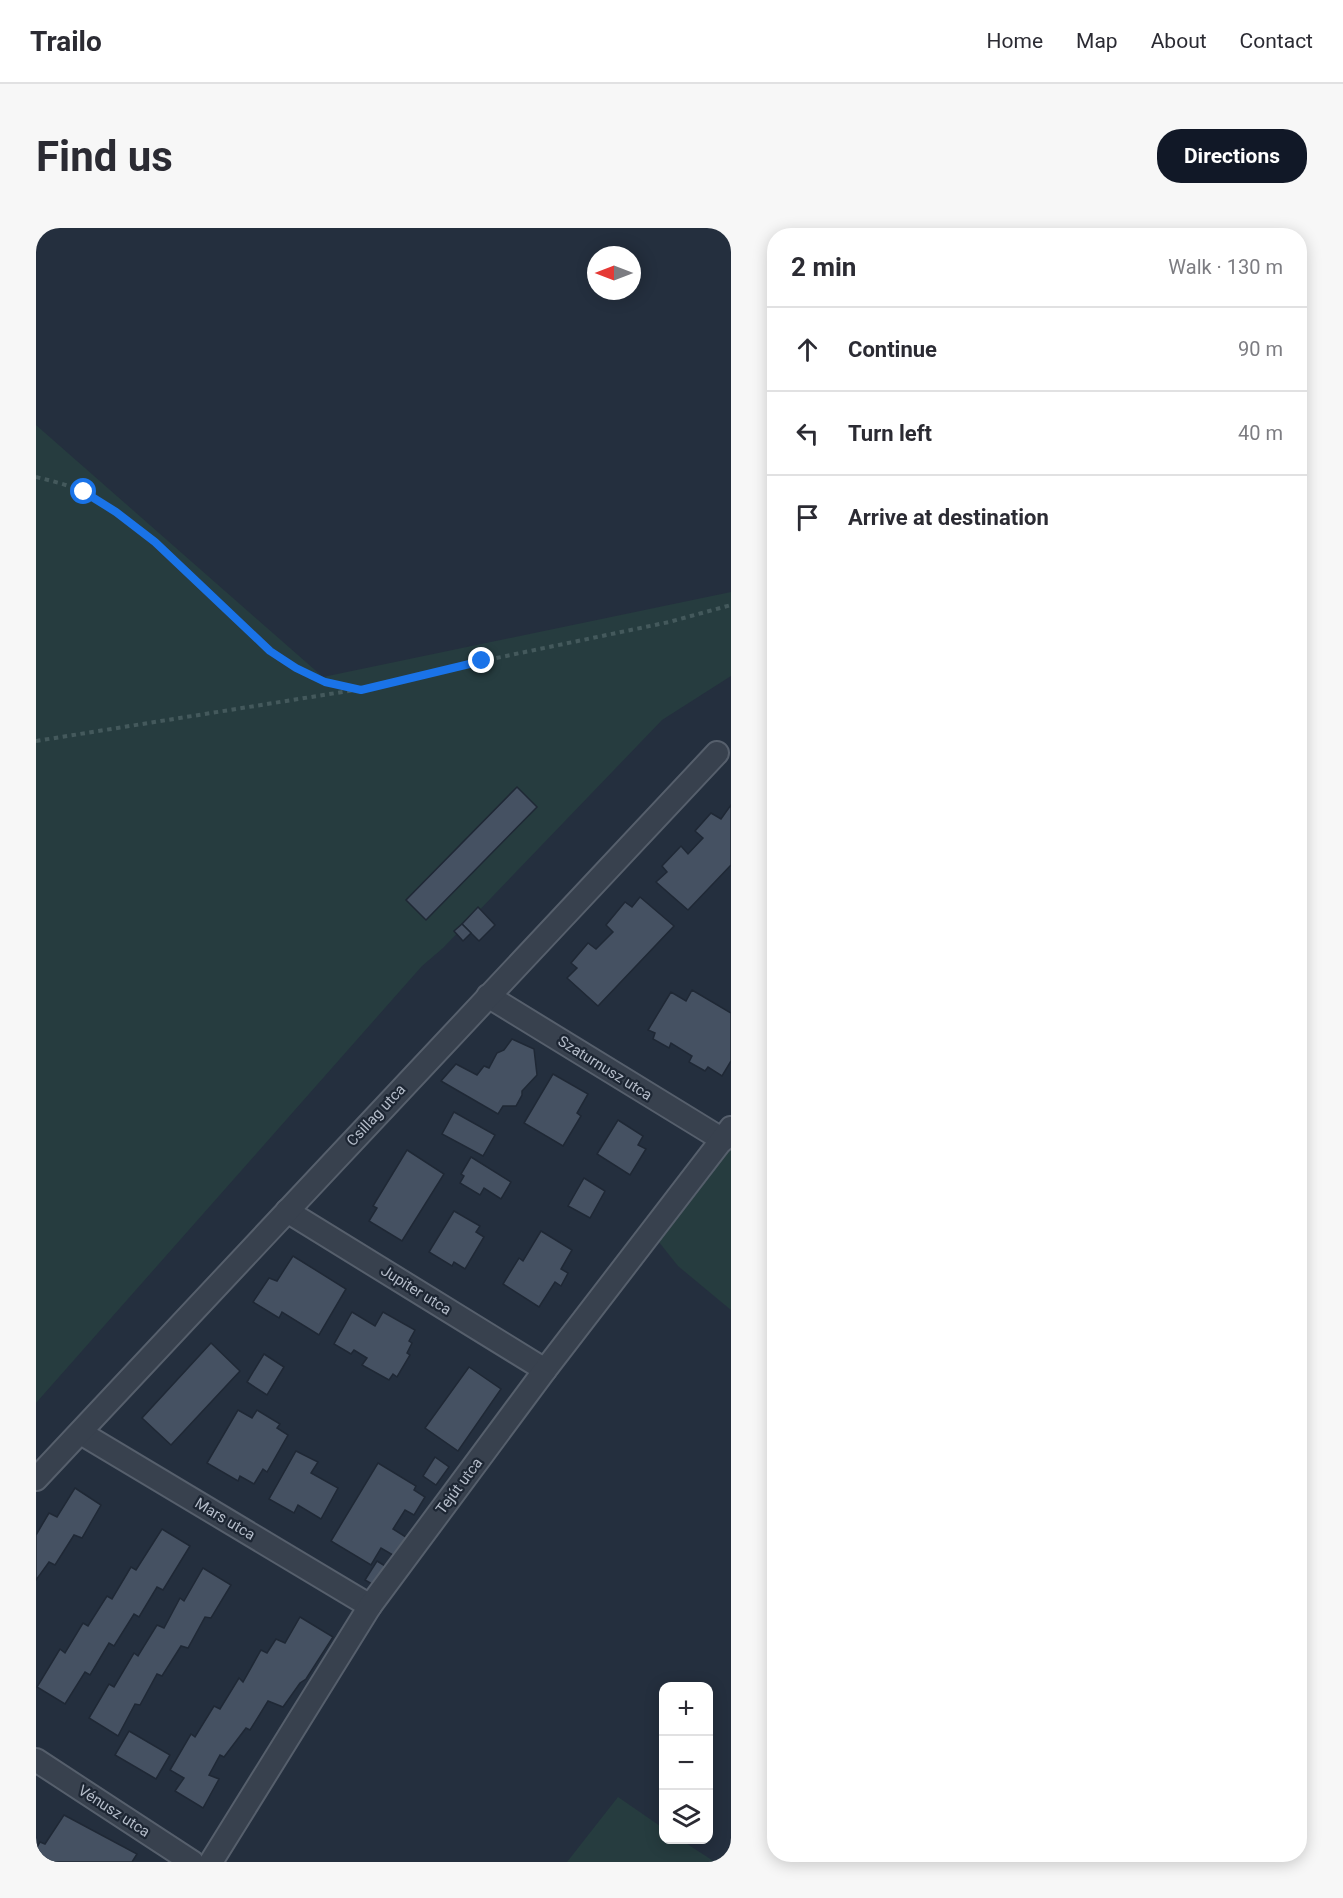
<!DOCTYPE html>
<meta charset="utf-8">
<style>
body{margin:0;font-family:Roboto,sans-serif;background:#f7f7f7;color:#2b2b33}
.controls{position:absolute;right:18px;bottom:18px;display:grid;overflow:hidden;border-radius:12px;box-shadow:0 3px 15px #0003}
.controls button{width:54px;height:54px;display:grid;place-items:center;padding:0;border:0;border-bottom:2px solid #e1e1e2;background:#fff;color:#2b2b33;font:30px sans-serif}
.compass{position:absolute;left:551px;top:18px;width:54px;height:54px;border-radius:50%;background:#fff;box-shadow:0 3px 15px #0003;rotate:270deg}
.stop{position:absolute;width:18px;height:18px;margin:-14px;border:4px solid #1a73e8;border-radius:50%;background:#fff}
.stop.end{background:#1a73e8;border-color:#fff;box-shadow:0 2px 6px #0008}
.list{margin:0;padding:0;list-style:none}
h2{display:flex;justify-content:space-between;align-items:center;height:78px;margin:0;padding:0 24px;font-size:26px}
h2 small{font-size:20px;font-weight:400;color:#7c7c81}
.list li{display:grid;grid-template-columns:39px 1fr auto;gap:18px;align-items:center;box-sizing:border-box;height:84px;padding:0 24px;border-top:2px solid #e1e1e2}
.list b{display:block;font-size:22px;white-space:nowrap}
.list em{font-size:20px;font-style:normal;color:#7c7c81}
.icon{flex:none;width:33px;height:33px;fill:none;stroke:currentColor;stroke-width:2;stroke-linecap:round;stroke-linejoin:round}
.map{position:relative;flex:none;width:695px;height:1634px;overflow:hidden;border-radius:24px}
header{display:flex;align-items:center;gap:36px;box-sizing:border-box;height:84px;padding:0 30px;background:#fff;border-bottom:2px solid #e1e1e2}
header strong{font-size:28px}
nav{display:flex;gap:33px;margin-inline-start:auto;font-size:21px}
.intro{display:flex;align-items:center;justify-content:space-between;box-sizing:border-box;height:144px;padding:0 36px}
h1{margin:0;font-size:42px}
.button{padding:15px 27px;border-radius:24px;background:#111827;color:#fff;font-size:21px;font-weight:700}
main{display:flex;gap:36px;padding:0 36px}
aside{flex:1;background:#fff;border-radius:24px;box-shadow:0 3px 15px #0003}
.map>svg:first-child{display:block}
</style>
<header>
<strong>Trailo</strong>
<nav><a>Home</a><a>Map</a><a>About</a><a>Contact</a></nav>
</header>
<div class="intro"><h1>Find us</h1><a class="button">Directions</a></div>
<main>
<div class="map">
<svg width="695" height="1634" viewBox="0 0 695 1634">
<rect width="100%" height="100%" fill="#242f3e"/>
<!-- green -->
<g fill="#263c3f">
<path d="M0 197 287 449 695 364V448L626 492 407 720 386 738 0 1175Z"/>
<path d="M695 900V1082L642 1038 615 1004Z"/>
<path d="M582 1569 627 1600 628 1612H645L679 1634H531Z"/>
</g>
<!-- building -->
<g fill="#455162" stroke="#1f2835" stroke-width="1.5">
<path d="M481 559 501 579 390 692 370 672Z"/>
<path d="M695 577V637L652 682 620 654 631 644 626 638 645 618 652 626 667 610 659 603 675 585 685 591Z"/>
<path d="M604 669 638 698 562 778 531 750 541 740 535 735 552 715 560 721 577 704 570 697 589 674 596 679Z"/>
<path d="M442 679 459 697 443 713 426 696Z"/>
<path d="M426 696 435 705 427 713 418 703Z"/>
<path d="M656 762 695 785V833L686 848 672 839 669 843 653 834 656 828 635 815 633 820 617 811 619 805 612 802 635 764 650 773Z"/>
<path d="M476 811 498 821 501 847 486 863V867L480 878H467L462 886 405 853 420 836 441 847 448 838 453 840 461 825 468 822Z"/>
<path d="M517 846 552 866 541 885 545 888 527 918 488 895Z"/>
<path d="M418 884 459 907 447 928 406 906Z"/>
<path d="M582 892 607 908 602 917 610 921 594 947 561 926Z"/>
<path d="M371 922 408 946 366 1013 333 993 341 980 337 978Z"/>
<path d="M435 929 475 954 465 971 448 960 444 967 424 955 428 948 425 946Z"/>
<path d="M548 950 569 963 554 990 532 978Z"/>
<path d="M418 983 444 998 440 1004 448 1009 429 1041 418 1034 416 1038 393 1024Z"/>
<path d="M505 1003 536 1022 525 1041 532 1045 525 1058 519 1054 503 1079 467 1056 483 1030 487 1033Z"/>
<path d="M257 1028 310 1061 283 1107 246 1084 243 1090 217 1074 233 1050 241 1053Z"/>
<path d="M316 1084 339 1098 347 1084 379 1102 373 1113 376 1115 371 1125 374 1127 361 1149 357 1146 353 1152 326 1137 331 1130 318 1122 315 1126 298 1116Z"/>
<path d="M175 1115 204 1143 135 1217 106 1190Z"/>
<path d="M228 1126 248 1139 231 1167 211 1154Z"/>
<path d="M433 1139 465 1161 422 1223 389 1200Z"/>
<path d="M202 1182 216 1190 221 1182 244 1196 241 1200 252 1207 231 1244 227 1241 218 1256 204 1248 202 1253 171 1235Z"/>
<path d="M260 1223 282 1234 275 1245 302 1260 285 1291 262 1277 258 1285 233 1271Z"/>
<path d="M399 1229 413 1239 400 1257 387 1248Z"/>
<path d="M342 1235 380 1258 378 1262 389 1269 378 1287 369 1282 357 1301 373 1311 362 1330 345 1320 335 1337 295 1313Z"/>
<path d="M39 1260 65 1277 46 1310 38 1307 19 1337 13 1334 0 1352V1307L13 1285 21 1289Z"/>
<path d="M126 1301 154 1318 127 1362 121 1359 103 1389 98 1386 78 1418 73 1415 54 1447 49 1444 29 1476 1 1459 24 1421 29 1425 47 1395 52 1398 71 1368 76 1371 95 1339 100 1342Z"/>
<path d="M341 1333 354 1341 343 1360 329 1352Z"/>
<path d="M167 1340 195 1357 175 1390 169 1389 152 1420 145 1418 126 1448 121 1446 104 1477 99 1476 82 1508 53 1490 73 1456 78 1459 98 1425 102 1428 121 1397 128 1400 144 1370 148 1373Z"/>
<path d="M264 1389 297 1409 270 1451 264 1455 247 1479 232 1473 214 1502 210 1500 188 1529 184 1527 173 1547 183 1551 167 1580 139 1563 148 1550 134 1542 155 1506 159 1509 178 1478 184 1481 203 1450 207 1454 225 1422 231 1425 240 1411 249 1415Z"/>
<path d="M93 1503 134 1527 120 1551 79 1527Z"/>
<path d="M28 1587 101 1626 96 1634H0V1621L4 1614 9 1616Z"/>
</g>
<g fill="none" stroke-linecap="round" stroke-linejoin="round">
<!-- street casing -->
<g stroke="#565f6c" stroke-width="26">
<g id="street">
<path d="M452 768 687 912"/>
<path d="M251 983 509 1142"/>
<path d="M45 1205 334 1378"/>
<path d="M0 1251 681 525"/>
<path d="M0 1532 156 1634"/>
<path d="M175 1634 334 1378 509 1142 695 900"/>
</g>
</g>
<!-- path -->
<g stroke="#44595c" stroke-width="4" stroke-dasharray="4.5 4.5" stroke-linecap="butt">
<path d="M0 249C16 253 33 257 48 264 105 291 159 352 205 395 229 418 257 445 290 455 300 458 311 459 321 461"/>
<path d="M0 513 325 461 446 433 633 394 695 377"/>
</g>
<!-- street -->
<use href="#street" stroke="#38414e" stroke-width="22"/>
</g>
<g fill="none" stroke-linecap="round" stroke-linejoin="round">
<!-- route -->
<path stroke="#1a73e8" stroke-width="8" d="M48 264 80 284 119 314 234 423 260 440 289 454 325 462 446 433"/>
</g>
<g text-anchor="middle" stroke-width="4.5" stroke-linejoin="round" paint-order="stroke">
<!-- street labels -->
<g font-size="15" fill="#b4bcc9" stroke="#1d2633">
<text transform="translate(569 840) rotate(32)" y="5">Szaturnusz utca</text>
<text transform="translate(340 887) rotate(-47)" y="5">Csillag utca</text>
<text transform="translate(380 1062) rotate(32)" y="5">Jupiter utca</text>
<text transform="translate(423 1258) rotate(-53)" y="5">Tejút utca</text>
<text transform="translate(189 1291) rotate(31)" y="5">Mars utca</text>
<text transform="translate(78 1583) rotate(33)" y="5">Vénusz utca</text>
</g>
</g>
</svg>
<div class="controls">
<button>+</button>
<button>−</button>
<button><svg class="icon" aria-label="layers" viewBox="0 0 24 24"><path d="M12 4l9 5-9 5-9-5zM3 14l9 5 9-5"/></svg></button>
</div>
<svg class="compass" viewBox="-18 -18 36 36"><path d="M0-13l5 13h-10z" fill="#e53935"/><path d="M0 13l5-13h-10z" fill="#7c7c81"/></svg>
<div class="stop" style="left:48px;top:264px"></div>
<div class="stop end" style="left:446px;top:433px"></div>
</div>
<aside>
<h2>2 min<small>Walk · 130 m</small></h2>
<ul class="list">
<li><svg class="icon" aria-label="ahead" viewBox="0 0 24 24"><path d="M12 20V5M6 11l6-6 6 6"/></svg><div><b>Continue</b></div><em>90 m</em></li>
<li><svg class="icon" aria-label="left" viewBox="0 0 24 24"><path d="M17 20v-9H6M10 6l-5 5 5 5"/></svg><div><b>Turn left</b></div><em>40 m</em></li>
<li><svg class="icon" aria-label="arrive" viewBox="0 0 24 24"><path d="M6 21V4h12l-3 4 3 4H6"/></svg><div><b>Arrive at destination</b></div></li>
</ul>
</aside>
</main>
